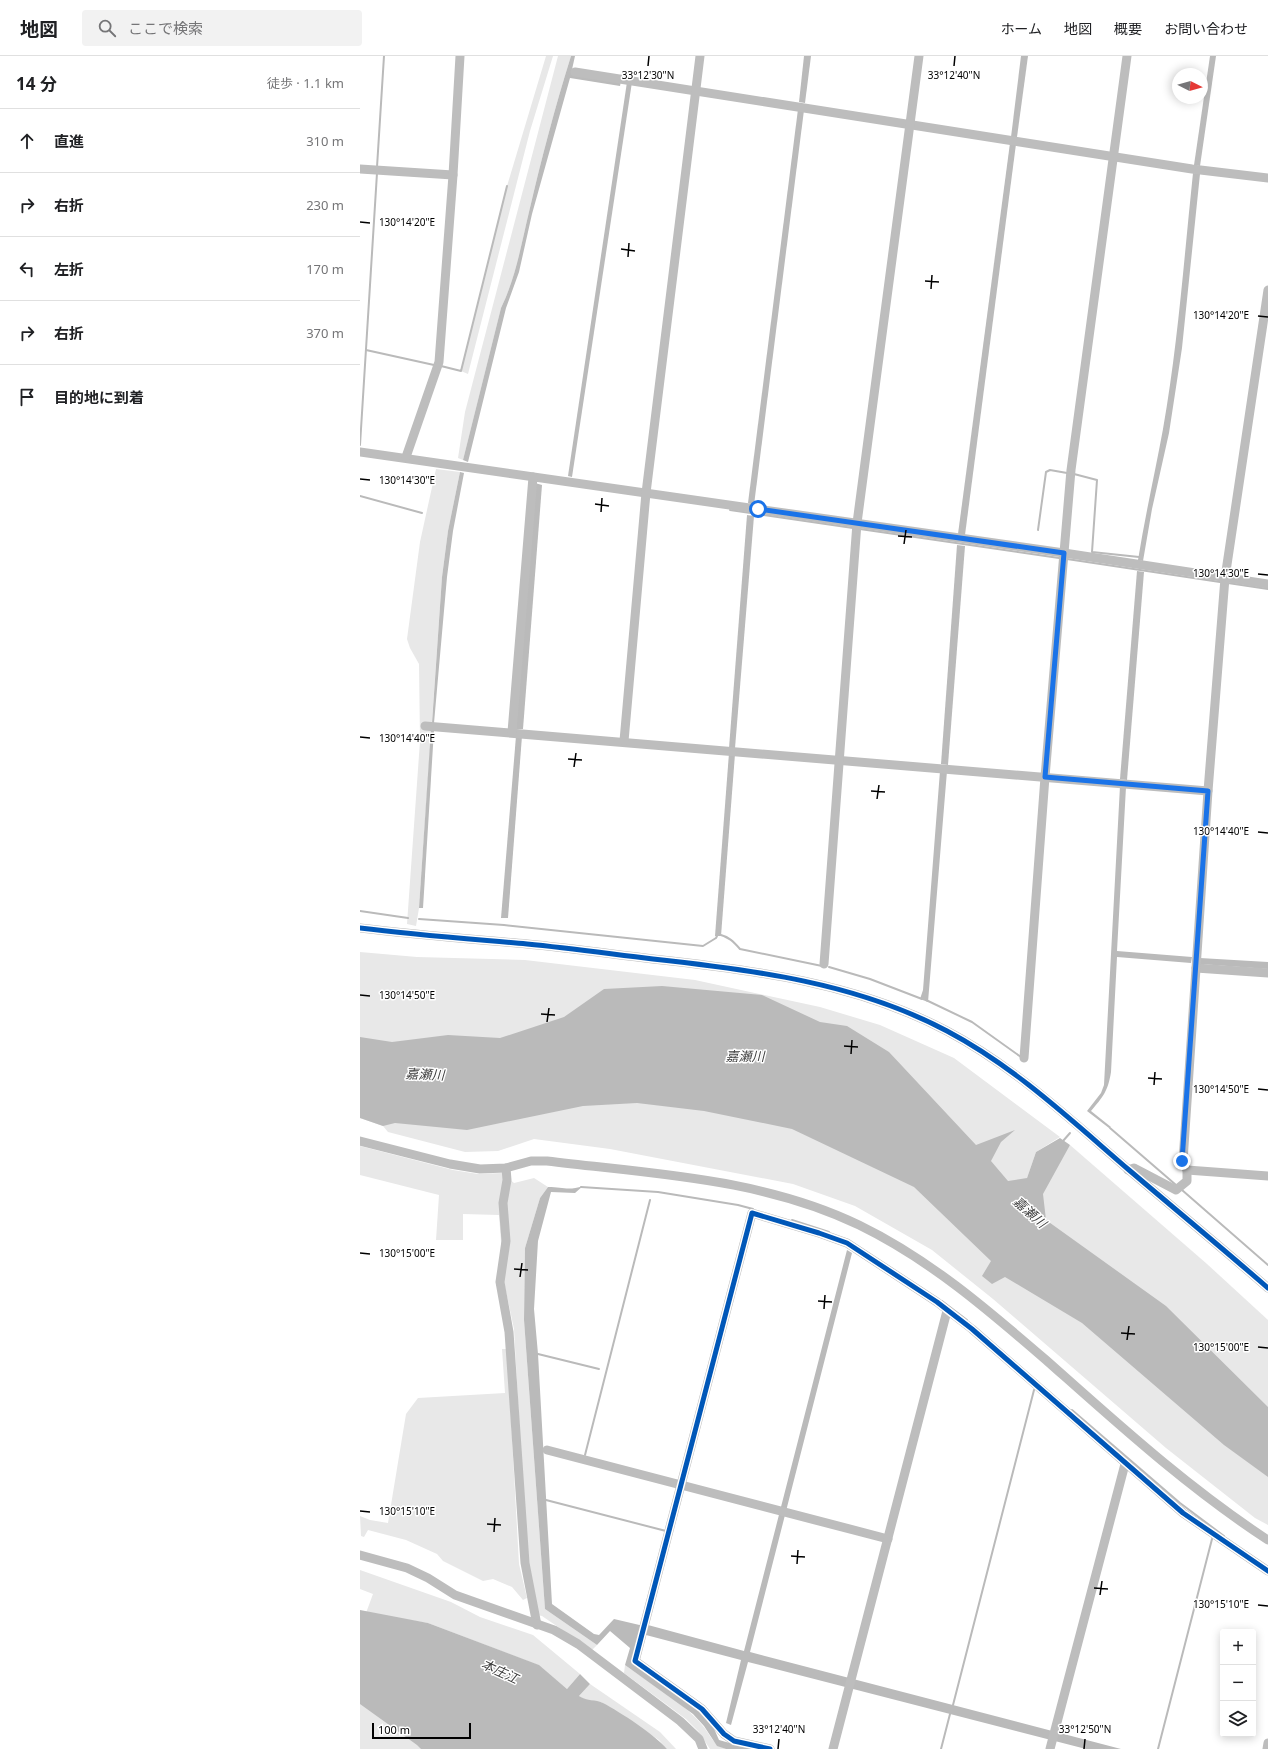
<!DOCTYPE html>
<html lang="ja">
<meta charset="utf-8">
<style>
body{margin:0;font-family:"Noto Sans","Noto Sans JP",sans-serif;background:#f2f2f2;color:#202124}
.controls{position:absolute;right:12px;bottom:12px;display:grid;overflow:hidden;border-radius:4px;box-shadow:0 2px 10px #0003}
.controls button{width:36px;height:36px;display:grid;place-items:center;padding:0;border:0;border-bottom:1px solid #e0e0e0;background:#fff;color:#202124;font:20px sans-serif}
.compass{position:absolute;left:812px;top:12px;width:36px;height:36px;border-radius:50%;background:#fff;box-shadow:0 2px 10px #0003;rotate:96deg}
.scale{position:absolute;left:12px;bottom:10px;width:99px;box-sizing:border-box;padding-left:4px;border:2px solid #000;border-top:0;font-size:11px;line-height:14px;white-space:nowrap;color:#000;-webkit-text-stroke:3px #fff;paint-order:stroke}
.stop{position:absolute;width:12px;height:12px;margin:-9px;border:3px solid #1a73e8;border-radius:50%;background:#fff}
.stop.end{background:#1a73e8;border-color:#fff;box-shadow:0 1px 4px #0008}
.list{margin:0;padding:0;list-style:none}
h2{display:flex;justify-content:space-between;align-items:center;height:52px;margin:0;padding:0 16px;font-size:17px}
h2 small{font-size:13px;font-weight:400;color:#757577}
.list li{display:grid;grid-template-columns:26px 1fr auto;gap:12px;align-items:center;box-sizing:border-box;height:64px;padding:0 16px;border-top:1px solid #e0e0e0}
.list b{display:block;font-size:15px;white-space:nowrap}
.list em{font-size:13px;font-style:normal;color:#757577}
.icon{flex:none;width:22px;height:22px;fill:none;stroke:currentColor;stroke-width:2;stroke-linecap:round;stroke-linejoin:round}
.map{position:relative;flex:none;width:908px;height:1693px;overflow:hidden}
header{display:flex;align-items:center;gap:24px;box-sizing:border-box;height:56px;padding:0 20px;background:#fff;border-bottom:1px solid #e0e0e0}
header strong{font-size:19px}
nav{display:flex;gap:22px;margin-inline-start:auto;font-size:14px}
.search{width:280px;height:36px;background:#f2f2f2;display:flex;align-items:center;gap:10px;box-sizing:border-box;padding:0 14px;border-radius:4px;color:#757577;font-size:15px}
main{display:flex}
aside{flex:1;background:#fff}
.map>svg:first-child{display:block}
</style>
<header>
<strong>地図</strong>
<div class="search"><svg class="icon" aria-label="search" viewBox="0 0 24 24"><circle cx="10" cy="10" r="6"/><path d="M15 15l6 6"/></svg>ここで検索</div>
<nav><a>ホーム</a><a>地図</a><a>概要</a><a>お問い合わせ</a></nav>
</header>
<main>
<aside>
<h2>14 分<small>徒歩 · 1.1 km</small></h2>
<ul class="list">
<li><svg class="icon" aria-label="ahead" viewBox="0 0 24 24"><path d="M12 20V5M6 11l6-6 6 6"/></svg><div><b>直進</b></div><em>310 m</em></li>
<li><svg class="icon" aria-label="right" viewBox="0 0 24 24"><path d="M7 20v-9h11M14 6l5 5-5 5"/></svg><div><b>右折</b></div><em>230 m</em></li>
<li><svg class="icon" aria-label="left" viewBox="0 0 24 24"><path d="M17 20v-9H6M10 6l-5 5 5 5"/></svg><div><b>左折</b></div><em>170 m</em></li>
<li><svg class="icon" aria-label="right" viewBox="0 0 24 24"><path d="M7 20v-9h11M14 6l5 5-5 5"/></svg><div><b>右折</b></div><em>370 m</em></li>
<li><svg class="icon" aria-label="arrive" viewBox="0 0 24 24"><path d="M6 21V4h12l-3 4 3 4H6"/></svg><div><b>目的地に到着</b></div></li>
</ul>
</aside>
<div class="map">
<svg width="908" height="1693" viewBox="0 0 908 1693">
<rect width="100%" height="100%" fill="#fff"/>
<!-- green -->
<g fill="#e8e8e8">
<path d="M186 0H193L170 75 108 318 101 315 147 130Z"/>
<path d="M198 0H211C195 51 181 104 169 156 161 189 156 221 141 252L103 404 98 402 105 356Z"/>
<path d="M76 413 100 416 88 475 82 521 59 852 56 870 47 868 60 685 59 608 50 592 47 583 60 486Z"/>
<path d="M0 896 57 901 165 904 335 924 460 951 520 969 594 1002 700 1081 676 1096 667 1122 648 1135 614 1097 204 979 0 1002Z"/>
<path d="M402 1001 651 1210 908 1411V1469L895 1462 806 1392 633 1243 572 1194 495 1150 433 1128 250 1093 174 1083 138 1095 105 1096 28 1076 23 1070 0 1062V1053Z"/>
<path d="M710 1089 847 1208 908 1264V1360L675 1162 677 1141 700 1099Z"/>
<path d="M0 1090 93 1114 118 1118 142 1117 154 1127 174 1122 188 1131 180 1142 165 1192 164 1264 185 1553 237 1589 232 1594 182 1560 177 1559 167 1505 154 1273 144 1226 139 1159 103 1158V1184H76L79 1139 0 1119Z"/>
<path d="M142 1293H147L159 1508 167 1542 163 1544 152 1531 133 1523 123 1525 83 1505 77 1498 46 1484 8 1474 4 1481 1 1480 0 1460 10 1464 28 1467 46 1358 58 1342 145 1337Z"/>
<path d="M0 1514 91 1546 120 1561 173 1579 220 1618 207 1633 178 1609 68 1567 6 1557 13 1538 0 1533Z"/>
<path d="M265 1609C288 1626 326 1648 343 1670 352 1681 352 1688 366 1693H350L338 1675 326 1663 264 1617Z"/>
<path d="M230 1628 300 1676 316 1693H307L299 1684 241 1646 226 1644 219 1640Z"/>
<path d="M0 1632 65 1693H0Z"/>
</g>
<!-- water -->
<g fill="#bababa">
<path d="M211 0H215L211 18 261 25 260 30 210 22 172 158 159 216 146 252 108 406 103 404 141 252C156 221 161 189 169 156 181 104 195 51 211 0Z"/>
<path d="M444 0H451L445 47 439 46Z"/>
<path d="M661 0H668L657 81H651Z"/>
<path d="M850 0H856L840 110 834 109Z"/>
<path d="M267 26H272L212 421 208 420Z"/>
<path d="M438 53 444 54 394 449 388 447Z"/>
<path d="M650 87 656 88 605 479 598 478Z"/>
<path d="M833 117 840 118 822 292 809 377 792 453 783 505 778 504C785 460 795 417 803 373 818 288 824 202 833 117Z"/>
<path d="M100 416 104 417 93 475 87 521 74 667H72L82 521 88 475Z"/>
<path d="M175 427 182 429 163 673H156Z"/>
<path d="M387 459 394 460 375 692H369Z"/>
<path d="M597 489 605 490 588 709 581 708Z"/>
<path d="M777 515 784 516 767 724 760 723Z"/>
<path d="M71 673 74 674 63 852H59Z"/>
<path d="M156 680H162L148 862H141Z"/>
<path d="M369 697 375 698 361 880H355Z"/>
<path d="M580 715H587L568 946 560 943 563 934Z"/>
<path d="M760 730 766 731 757 895 832 901 831 907 757 901 751 1016C748 1035 743 1041 731 1055L751 1071 749 1072 727 1055 741 1037 744 1029Z"/>
<path d="M840 902 908 906V913L840 908Z"/>
<path d="M302 930 402 939 460 966 487 970 529 996 616 1089 655 1074 641 1086 631 1105 648 1125 667 1122 676 1096 700 1082 710 1089 683 1138 686 1164 806 1250 908 1351V1421L864 1389 722 1267 645 1221 632 1228 622 1220 631 1205 554 1131 432 1073 344 1055 277 1047 223 1050 107 1074 35 1067 23 1070 0 1062V981L32 986 88 979 140 982 204 961 244 933Z"/>
<path d="M223 1130 215 1137 191 1136 178 1185 174 1253 178 1298 192 1548 234 1578 239 1579 254 1563 288 1571V1569L384 1595 487 1194 492 1197 390 1596 761 1693H726L388 1606 371 1669 366 1667 381 1604 286 1579 271 1605 336 1653 352 1668 359 1684 391 1693H366L357 1690 344 1670 333 1658 265 1609 270 1592 250 1575 237 1589 185 1553 164 1264 165 1192 180 1142 188 1131C203 1131 208 1135 223 1130Z"/>
<path d="M0 1554 68 1567 179 1609 207 1633 220 1618 230 1628 219 1640C228 1646 235 1643 243 1647 260 1656 294 1678 307 1693H61L57 1689 0 1648Z"/>
</g>
<g fill="none" stroke-linecap="round" stroke-linejoin="round">
<!-- stream -->
<g stroke="#bababa" stroke-width="2">
<path d="M17 111 24 0"/>
<path d="M6 294 74 309"/>
<path d="M81 310 101 315 147 130"/>
<path d="M0 389 17 117"/>
<path d="M714 418 737 424 732 496 779 501"/>
<path d="M0 440 62 457"/>
<path d="M370 454 493 472"/>
<path d="M500 473 699 502"/>
<path d="M678 474 686 416 690 414 707 417"/>
<path d="M707 503 860 526"/>
<path d="M868 527 908 533"/>
<path d="M0 855 48 862"/>
<path d="M59 863 144 869 343 890 356 882 358 878C369 881 373 885 380 893L462 910"/>
<path d="M469 911 510 923 562 943"/>
<path d="M566 944 612 966 661 1001"/>
<path d="M750 1072 816 1129"/>
<path d="M703 1085 710 1077"/>
<path d="M221 1131 298 1136 378 1149 393 1153"/>
<path d="M822 1134 908 1209"/>
<path d="M432 1164 469 1176"/>
<path d="M582 1245 607 1264"/>
<path d="M178 1298 239 1313"/>
<path d="M712 1354 820 1447 864 1480"/>
<path d="M225 1399 290 1144"/>
<path d="M186 1444 306 1475"/>
<path d="M593 1649 674 1334"/>
<path d="M581 1693 590 1658"/>
<path d="M798 1693 852 1483"/>
</g>
<!-- minor -->
<g stroke="#bdbdbd" stroke-width="9">
<path d="M215 16 832 113 908 122"/>
<path d="M0 113 93 119"/>
<path d="M0 396 704 497 908 528"/>
<path d="M46 401 79 306 93 119 100 0"/>
<path d="M65 670 848 735"/>
<path d="M152 676 173 421"/>
<path d="M264 685 286 437 340 0"/>
<path d="M0 872C56 879 111 883 167 888 209 892 251 898 293 903 394 914 497 927 587 975 655 1011 711 1064 769 1114 815 1153 862 1192 908 1232"/>
<path d="M464 908 497 467 559 0"/>
<path d="M836 912 908 917"/>
<path d="M664 1002 685 721 711 414 767 0"/>
<path d="M0 1085 90 1108 120 1113 146 1112 171 1105H187C292 1118 402 1122 499 1169 569 1203 627 1253 686 1304 757 1367 828 1432 908 1484"/>
<path d="M146 1112 147 1124 143 1147 146 1185 140 1226 149 1276 165 1507 177 1569"/>
<path d="M768 1114 774 1112 816 1134 827 1125V1114L823 1105 848 735 865 522 908 234"/>
<path d="M827 1114 908 1120"/>
<path d="M187 1394 528 1483"/>
<path d="M0 1499 47 1512 68 1522 95 1539 194 1574 218 1588 320 1665 339 1683 343 1693"/>
<path d="M410 1693 374 1685 364 1678 342 1653 275 1605 392 1157 459 1177 487 1187 577 1246 612 1273 823 1457 908 1515"/>
<path d="M473 1693 587 1255"/>
<path d="M690 1693 765 1408"/>
<path d="M907 1693 908 1687"/>
</g>
<!-- cycleway casing -->
<g stroke="#fff" stroke-width="8">
<g id="cycleway">
<path d="M0 872C56 879 111 883 167 888 209 892 251 898 293 903 394 914 497 927 587 975 655 1011 711 1064 769 1114 815 1153 862 1192 908 1232"/>
<path d="M410 1693 374 1685 364 1678 342 1653 275 1605 392 1157 459 1177 487 1187 577 1246 612 1273 823 1457 908 1515"/>
</g>
</g>
<!-- cycleway -->
<use href="#cycleway" stroke="#0057b8" stroke-width="5"/>
</g>
<g fill="none" stroke-linecap="round" stroke-linejoin="round">
<!-- route -->
<path stroke="#1a73e8" stroke-width="5" d="M398 453 704 497 685 721 848 735 822 1105"/>
</g>
<!-- ticks -->
<path fill="none" stroke="#000" stroke-width="1.5" d="M288 10 289 0M594 10 595 0M0 166 10 167M261 193 275 195M268 201 269 187M565 225 579 226M571 233 572 219M898 260 908 261M0 423 10 424M235 448 249 450M241 456 242 442M538 480 552 481M544 488 546 474M898 518 908 519M0 681 10 682M208 703 222 704M214 711 216 697M511 735 525 736M517 743 519 729M898 776 908 777M0 939 10 940M181 958 195 959M187 966 189 952M484 990 498 991M491 998 492 984M788 1022 802 1023M794 1029 795 1016M898 1033 908 1034M0 1197 10 1198M154 1213 168 1214M160 1221 162 1207M458 1245 472 1246M464 1253 465 1239M761 1277 775 1278M767 1284 769 1270M898 1291 908 1292M0 1455 10 1456M127 1468 141 1469M134 1476 135 1462M431 1500 445 1501M437 1508 438 1494M734 1532 748 1533M740 1539 742 1525M898 1549 908 1550M418 1693 419 1683M724 1693 725 1683"/>
<g text-anchor="middle" stroke-width="3" stroke-linejoin="round" paint-order="stroke">
<!-- water labels -->
<g font-size="13" font-style="italic" fill="#3e3e3e" stroke="#fff">
<text x="385" y="1005">嘉瀬川</text>
<text transform="translate(65 1018) rotate(2)" y="5">嘉瀬川</text>
<text transform="translate(670 1156) rotate(42)" y="5">嘉瀬川</text>
<text transform="translate(140 1615) rotate(25)" y="5">本庄江</text>
</g>
</g>
<g font-size="10" text-anchor="middle" fill="#000" stroke="#fff" stroke-width="3" stroke-linejoin="round" paint-order="stroke">
<text x="288" y="23">33°12'30"N</text>
<text x="594" y="23">33°12'40"N</text>
<text x="47" y="170">130°14'20"E</text>
<text x="861" y="263">130°14'20"E</text>
<text x="47" y="428">130°14'30"E</text>
<text x="861" y="521">130°14'30"E</text>
<text x="47" y="686">130°14'40"E</text>
<text x="861" y="779">130°14'40"E</text>
<text x="47" y="943">130°14'50"E</text>
<text x="861" y="1037">130°14'50"E</text>
<text x="47" y="1201">130°15'00"E</text>
<text x="861" y="1295">130°15'00"E</text>
<text x="47" y="1459">130°15'10"E</text>
<text x="861" y="1552">130°15'10"E</text>
<text x="419" y="1677">33°12'40"N</text>
<text x="725" y="1677">33°12'50"N</text>
</g>
</svg>
<div class="controls">
<button>+</button>
<button>−</button>
<button><svg class="icon" aria-label="layers" viewBox="0 0 24 24"><path d="M12 4l9 5-9 5-9-5zM3 14l9 5 9-5"/></svg></button>
</div>
<svg class="compass" viewBox="-18 -18 36 36"><path d="M0-13l5 13h-10z" fill="#e53935"/><path d="M0 13l5-13h-10z" fill="#757577"/></svg>
<div class="scale">100 m</div>
<div class="stop" style="left:398px;top:453px"></div>
<div class="stop end" style="left:822px;top:1105px"></div>
</div>
</main>
